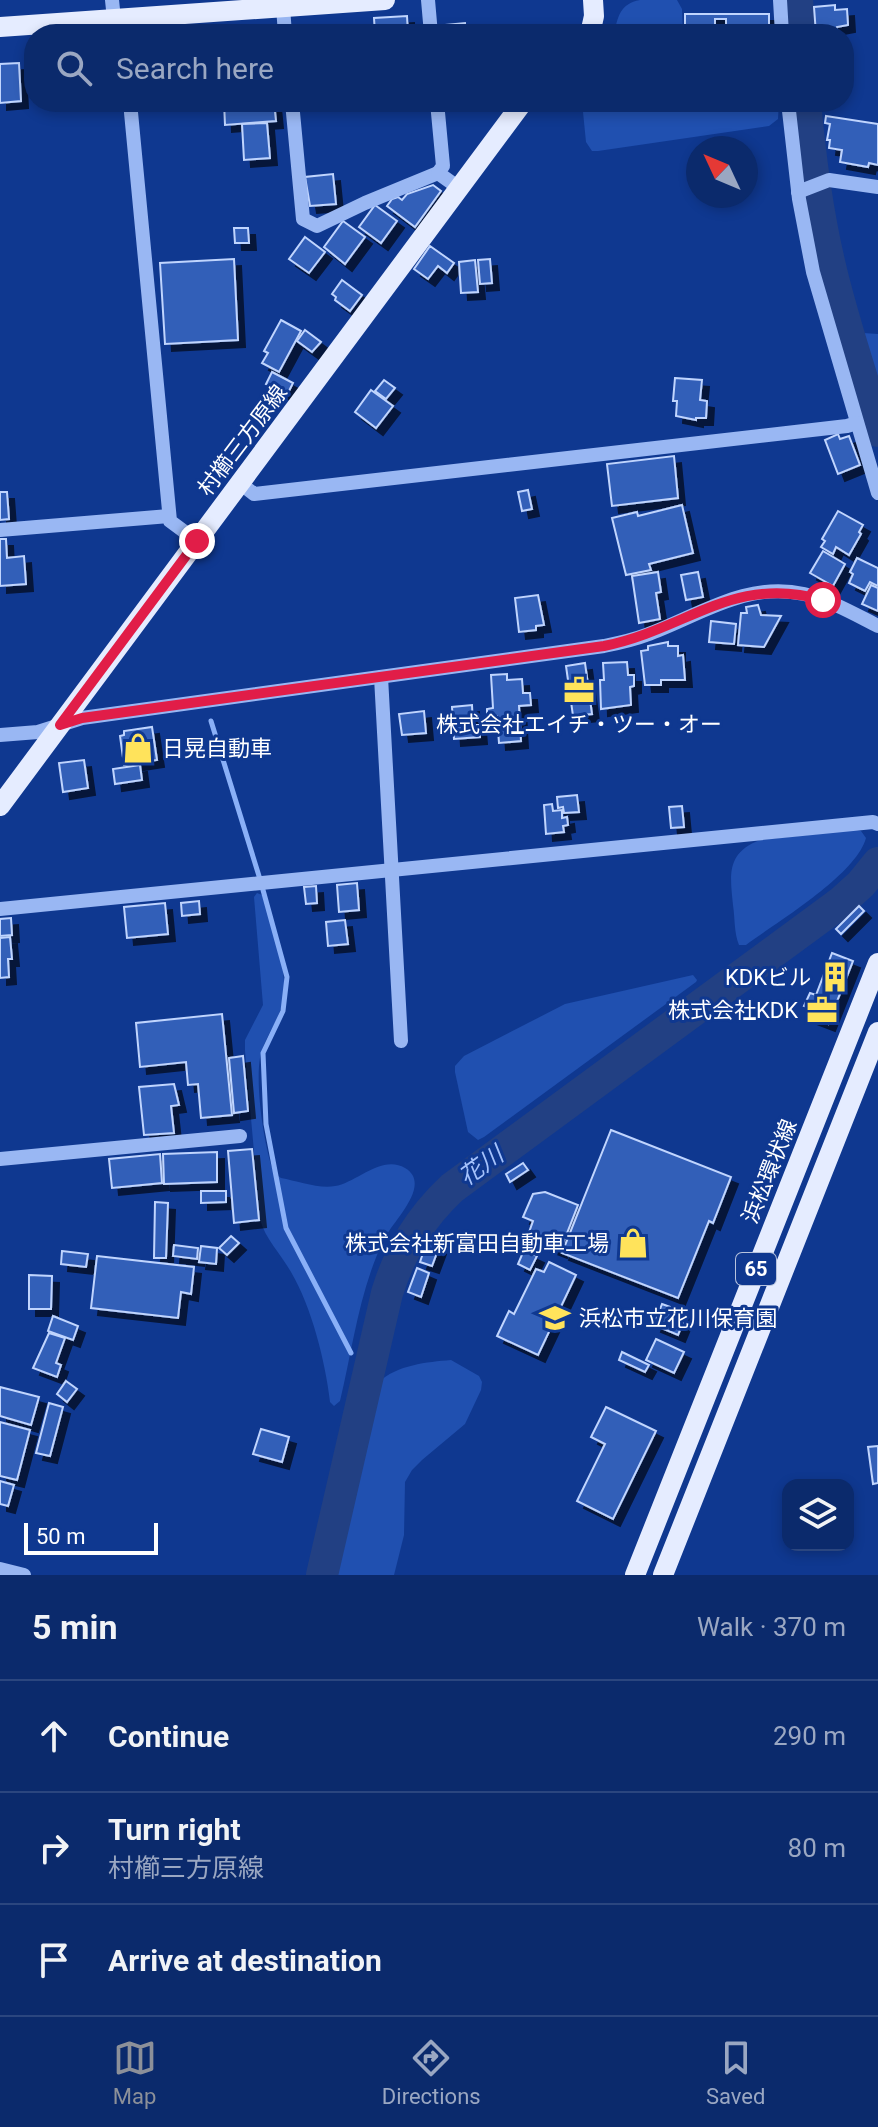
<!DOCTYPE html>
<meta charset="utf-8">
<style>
body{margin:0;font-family:Roboto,"Noto Sans JP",sans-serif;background:#193674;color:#f1f3f6}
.controls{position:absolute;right:24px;bottom:24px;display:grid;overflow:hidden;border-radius:16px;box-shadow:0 4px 12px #0003}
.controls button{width:72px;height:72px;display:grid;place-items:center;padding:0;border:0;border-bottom:2px solid #2b467f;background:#0b2a6c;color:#f1f3f6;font:40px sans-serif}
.compass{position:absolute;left:686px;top:136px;width:72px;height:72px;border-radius:50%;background:#0b2a6c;box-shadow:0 4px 12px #0003;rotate:314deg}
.scale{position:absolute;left:24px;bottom:20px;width:134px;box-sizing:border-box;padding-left:8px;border:4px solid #fff;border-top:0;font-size:22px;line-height:28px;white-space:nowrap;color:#fff;-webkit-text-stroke:6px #0f3890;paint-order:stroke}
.stop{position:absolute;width:24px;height:24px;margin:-18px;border:6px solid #e11d48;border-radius:50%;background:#fff}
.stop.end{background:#e11d48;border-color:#fff;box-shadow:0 2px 8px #0008}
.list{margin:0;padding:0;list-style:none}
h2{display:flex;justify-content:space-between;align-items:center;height:104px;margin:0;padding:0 32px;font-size:34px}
h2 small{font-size:26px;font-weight:400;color:#9aa7c2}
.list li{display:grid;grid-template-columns:52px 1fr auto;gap:24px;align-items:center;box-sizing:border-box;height:112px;padding:0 32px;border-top:2px solid #2b467f}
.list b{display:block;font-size:30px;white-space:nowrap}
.list p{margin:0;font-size:26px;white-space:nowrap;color:#9aa7c2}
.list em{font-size:26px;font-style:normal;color:#9aa7c2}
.icon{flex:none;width:44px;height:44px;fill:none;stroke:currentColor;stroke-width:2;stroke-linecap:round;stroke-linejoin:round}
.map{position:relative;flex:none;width:878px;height:1575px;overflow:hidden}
.search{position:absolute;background:#0b2a6c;box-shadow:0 4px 12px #0003;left:24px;right:24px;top:24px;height:88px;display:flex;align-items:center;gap:20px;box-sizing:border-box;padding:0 28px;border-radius:32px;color:#9aa7c2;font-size:30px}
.sheet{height:440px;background:#0b2a6c}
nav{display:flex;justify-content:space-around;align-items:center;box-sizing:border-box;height:112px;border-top:2px solid #2b467f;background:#0b2a6c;font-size:22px;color:#9aa7c2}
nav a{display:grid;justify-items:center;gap:4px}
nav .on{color:#8c9099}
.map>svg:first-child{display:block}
</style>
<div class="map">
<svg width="878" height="1575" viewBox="0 0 878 1575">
<defs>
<filter id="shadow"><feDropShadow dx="7" dy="7" stdDeviation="0" flood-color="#0009"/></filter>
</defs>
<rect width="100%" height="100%" fill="#0f3890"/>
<!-- green -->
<g fill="#2050b0">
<path d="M640 0H677L682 9 683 34H614C618 16 620 4 640 0Z"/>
<path d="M582 102H737L745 112H751L762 102H779L778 119 769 126 598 151H592L586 142Z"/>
<path d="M863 333 878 334V403L859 341Z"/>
<path d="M855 830 861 831 866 838C856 875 777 922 746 945H739C734 933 735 918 733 905 730 875 726 853 760 840Z"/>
<path d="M257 893 262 895C271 926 286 960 284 992 283 1015 269 1030 262 1050 253 1075 264 1148 274 1173L281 1178C297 1181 319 1189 335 1186 356 1183 382 1154 405 1168 432 1184 395 1219 386 1236 360 1285 353 1347 340 1401L334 1406 330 1402C325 1361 312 1308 291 1272 281 1254 265 1239 260 1219L245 1051V1040L263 1005 254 897Z"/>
<path d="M693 975 697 980 696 982 484 1137 478 1140 468 1132 455 1072V1066L464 1056 565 1004Z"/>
<path d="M451 1360 479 1376 482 1382 481 1390 465 1424 422 1460 412 1470 405 1482 404 1535 394 1575H332L379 1382C397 1365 427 1362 451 1360Z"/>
</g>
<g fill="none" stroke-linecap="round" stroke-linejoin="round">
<!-- stream -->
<g stroke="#8ab0f7" stroke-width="5">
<path d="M211 721 259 876"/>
<path d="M263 890 287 977 283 1011 263 1053 266 1124 286 1228 351 1353"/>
<path d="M361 1372 366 1383"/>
</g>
<!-- river -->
<g stroke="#224083" stroke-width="32">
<path d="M797 0 800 34"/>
<path d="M805 102C810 157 817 212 830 266 843 322 862 376 878 431"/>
<path d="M322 1575 387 1293C400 1251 420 1218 452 1188L840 903 861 884 878 863"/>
</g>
</g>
<!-- building -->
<g fill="#335eb8" stroke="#c0d5fe" stroke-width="2" filter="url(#shadow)">
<path d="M835 5V10L847 9 848 25 837 27V34H816L814 7Z"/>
<path d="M685 14H769V34H726V19H715V34H685Z"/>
<path d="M407 16 408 34H375L374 18Z"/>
<path d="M465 23 466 34H447L446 25Z"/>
<path d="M19 63 21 101 0 103V64Z"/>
<path d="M224 102H274L276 121 225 125Z"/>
<path d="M826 116 878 124V165L869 163 868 167 840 162 842 150 829 148 830 140H827L830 124 825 123Z"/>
<path d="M267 123 270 158 244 160 242 124Z"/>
<path d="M333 174 336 204 310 206 305 177Z"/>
<path d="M433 185 441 191 415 227 387 206 392 199 398 197 402 200 407 194Z"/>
<path d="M375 205 397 221 381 243 359 227Z"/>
<path d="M343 221 365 237 345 264 324 247Z"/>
<path d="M234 228H248L249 243H235Z"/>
<path d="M305 237 325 252 309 273 289 259Z"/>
<path d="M430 246 454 263 447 273 438 266 428 279 414 269Z"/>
<path d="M234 259 238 340 165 344 160 263Z"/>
<path d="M490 259 492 283 480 284 478 260Z"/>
<path d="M475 260 478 292 461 293 459 262Z"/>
<path d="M342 280 362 295 350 311 335 300 336 297 332 294Z"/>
<path d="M281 320 301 331 279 372 262 363 268 353 264 351Z"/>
<path d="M305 330 321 342 312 352 297 341Z"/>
<path d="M272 372 293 383 287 395 266 384Z"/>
<path d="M675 378 702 380 700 400 707 401 706 418H696V420L676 416 677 401H673Z"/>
<path d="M384 380 395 388 386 399 375 391Z"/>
<path d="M371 390 393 406 376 428 355 412Z"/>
<path d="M838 434 840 439 849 436 860 465 838 474 825 440Z"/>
<path d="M674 456 678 498 612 506 607 464Z"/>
<path d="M528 490 532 509 522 511 518 492Z"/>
<path d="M0 492H7L9 519 0 520Z"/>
<path d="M682 505 693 553 649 564 651 570 626 575 612 518 637 512 638 516Z"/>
<path d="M838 511 863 525 859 532 861 534 849 555 836 547 833 554 821 547 825 541 822 539Z"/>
<path d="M0 539H6L7 558 24 556 26 584 0 586Z"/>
<path d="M823 551 845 564 833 586 810 573Z"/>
<path d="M857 558 878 568V586L870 582 865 591 849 583 853 574 850 572Z"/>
<path d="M658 572 661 592 656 593 660 619 639 623 632 576Z"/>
<path d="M698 572 703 597 686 600 681 575Z"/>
<path d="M871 585 878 588V611L862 604Z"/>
<path d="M538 595 544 625 536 626V630L519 632 515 598Z"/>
<path d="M758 605 761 615 781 616 764 647 738 645 741 613H747L746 607Z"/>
<path d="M711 621 736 624 734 644 709 642Z"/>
<path d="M668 642V646H678V656L683 655 685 680H661V685H645L641 651 648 650V646Z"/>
<path d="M627 662 628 675H634V686L630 687 631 705 601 709 600 680H604L603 663Z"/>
<path d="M585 663 592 714 573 716 566 666Z"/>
<path d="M507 674V680L522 679 523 693H530L531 705 519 706 521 741 499 743 497 716H487V709L493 708 491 675Z"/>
<path d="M472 705 473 725H479L480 737 454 739 452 707Z"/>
<path d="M424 711 426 733 402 735 399 714Z"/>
<path d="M152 727 157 760 124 765 120 736 124 735V731Z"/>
<path d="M84 760 88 788 63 792 59 763Z"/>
<path d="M140 765 142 780 115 784 113 769Z"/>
<path d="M577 795 579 812 564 813 563 807 558 808 557 797Z"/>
<path d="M552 804 553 811 562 810V818L567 817 568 825 563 826 564 832 546 834 544 805Z"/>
<path d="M682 806 684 827 671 828 669 807Z"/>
<path d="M357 883 359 910 339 912 337 885Z"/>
<path d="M316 886 317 903 306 904 304 887Z"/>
<path d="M199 901 200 914 182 916 181 903Z"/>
<path d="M165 903 168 934 127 938 124 907Z"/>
<path d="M859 906 864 911 841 934 836 929Z"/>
<path d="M11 918 12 935 0 936V919Z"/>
<path d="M345 920 348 944 328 946 326 922Z"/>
<path d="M10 937 12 959H8L9 977 0 978V938Z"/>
<path d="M832 953 853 961 828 1024 807 1016 810 1008 804 1006 810 993 816 995Z"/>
<path d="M222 1014 232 1115 201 1118 198 1084 188 1085 186 1062 140 1067 136 1023Z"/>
<path d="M243 1056 248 1111 234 1113 229 1058Z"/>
<path d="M174 1084 179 1105 171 1106 174 1133 144 1135 139 1087Z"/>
<path d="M611 1130 731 1177 713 1223 709 1221 678 1298 562 1253Z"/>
<path d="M252 1149 259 1220 234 1223 228 1151Z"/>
<path d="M217 1152V1182L164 1184 163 1154Z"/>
<path d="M160 1154 162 1183 112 1188 109 1159Z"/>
<path d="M523 1163 528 1170 510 1182 506 1174Z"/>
<path d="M201 1191H226V1202L201 1203Z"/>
<path d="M545 1192 578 1205 560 1251 527 1238 533 1221 523 1217 533 1194Z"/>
<path d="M155 1202 168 1203 166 1258H154Z"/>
<path d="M231 1236 239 1243 227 1255 219 1248Z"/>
<path d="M428 1238 441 1242 432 1266 420 1262Z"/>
<path d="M174 1245 198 1248 197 1259 173 1256Z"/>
<path d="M201 1246 217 1248 216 1264 199 1262Z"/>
<path d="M524 1250 537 1256 530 1270 518 1264Z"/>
<path d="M62 1251 88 1254 86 1267 61 1264Z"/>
<path d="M97 1256 194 1267 191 1294 181 1292 178 1318 91 1308Z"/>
<path d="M549 1262 576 1275 538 1355 497 1336 509 1311 514 1314 536 1269 544 1272Z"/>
<path d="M417 1268 429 1273 421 1297 408 1292Z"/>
<path d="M29 1275 52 1276 51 1309H29Z"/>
<path d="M662 1304 687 1313 678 1335 654 1325Z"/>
<path d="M53 1316 78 1326 73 1340 48 1331Z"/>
<path d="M49 1333 65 1338 56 1363 61 1365 57 1377 33 1368Z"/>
<path d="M656 1339 684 1352 674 1373 646 1360Z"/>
<path d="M622 1352 649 1365 645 1372 619 1360Z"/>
<path d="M66 1381 77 1389 67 1402 57 1394Z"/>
<path d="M0 1387 39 1397 31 1425 0 1416Z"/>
<path d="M49 1403 63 1407 50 1456 36 1453Z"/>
<path d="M606 1407 656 1431 613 1519 577 1501 605 1444 591 1437Z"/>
<path d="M0 1422 30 1430 17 1480 0 1476Z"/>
<path d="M261 1429 289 1437 282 1462 253 1454Z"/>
<path d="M878 1446V1483L873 1484 868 1447Z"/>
<path d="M0 1481 14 1485 8 1506 0 1504Z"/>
</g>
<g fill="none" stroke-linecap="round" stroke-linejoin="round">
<!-- minor -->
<g stroke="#99b7f3" stroke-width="14">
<path d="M112 0 114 19"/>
<path d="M428 0 431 34"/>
<path d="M780 0 782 34"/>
<path d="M283 7 285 34"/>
<path d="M130 102 170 521 197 541"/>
<path d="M292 102 303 219 317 226 365 203 438 173"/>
<path d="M437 102 443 166 438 173 459 188"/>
<path d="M788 102 799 199 813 272 878 493"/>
<path d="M798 192 829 180 878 187"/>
<path d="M240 483 254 494 847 426 857 423"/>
<path d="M0 530 169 516"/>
<path d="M381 677 401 1041"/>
<path d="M0 735 38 732 82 718 604 646C619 643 633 640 646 635 699 616 745 581 804 594 830 600 854 614 878 626"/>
<path d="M0 909 873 822 878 824"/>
<path d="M0 1159 240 1136"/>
<path d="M0 1569 24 1575"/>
</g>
<!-- major -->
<g stroke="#e5ecff" stroke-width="20">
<path d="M0 27 385 0"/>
<path d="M590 34 594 16 593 0"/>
<path d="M0 806 523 102"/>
<path d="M635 1575 878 963"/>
<path d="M663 1575 878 1032"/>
</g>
</g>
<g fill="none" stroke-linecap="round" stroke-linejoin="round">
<!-- route -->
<path stroke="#e11d48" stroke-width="10" d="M197 541 60 725 82 718 604 646C688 629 733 574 823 600"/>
</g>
<!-- icons -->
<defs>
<g id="office-bare" transform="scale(2.4)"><path d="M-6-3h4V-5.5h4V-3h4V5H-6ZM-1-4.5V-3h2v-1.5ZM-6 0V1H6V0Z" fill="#ffe35b" stroke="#0f3890" stroke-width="2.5" paint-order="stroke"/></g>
<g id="shop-bare" transform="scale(2.4)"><path d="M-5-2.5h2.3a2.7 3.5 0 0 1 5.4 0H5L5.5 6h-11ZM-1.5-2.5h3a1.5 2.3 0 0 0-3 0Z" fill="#ffe35b" stroke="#0f3890" stroke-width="2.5" paint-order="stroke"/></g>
<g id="building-bare" transform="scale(2.4)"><path d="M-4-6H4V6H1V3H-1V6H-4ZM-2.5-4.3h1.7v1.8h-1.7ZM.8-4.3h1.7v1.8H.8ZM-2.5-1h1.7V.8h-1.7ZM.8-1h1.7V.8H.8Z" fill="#ffe35b" stroke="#0f3890" stroke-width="2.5" paint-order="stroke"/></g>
<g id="school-bare" transform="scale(2.4)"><path d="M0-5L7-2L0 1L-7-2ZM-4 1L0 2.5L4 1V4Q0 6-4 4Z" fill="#ffe35b" stroke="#0f3890" stroke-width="2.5" paint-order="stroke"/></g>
</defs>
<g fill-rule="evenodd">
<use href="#office-bare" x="579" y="690"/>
<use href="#shop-bare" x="138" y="748"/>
<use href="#building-bare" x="835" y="977"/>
<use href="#office-bare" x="822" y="1010"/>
<use href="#shop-bare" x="633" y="1243"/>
<use href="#school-bare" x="555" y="1318"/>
</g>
<g text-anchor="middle" stroke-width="6" stroke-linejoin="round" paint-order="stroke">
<!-- shield labels -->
<rect fill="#0f3890" stroke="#b7c3de" stroke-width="2" x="736" y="1253" width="40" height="32" rx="6"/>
<g font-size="20" font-weight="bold" fill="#fff">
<text x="756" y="1276">65</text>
</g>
<!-- street labels -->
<g font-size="22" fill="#fff" stroke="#0f3890">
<text transform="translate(242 440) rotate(-53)" y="8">村櫛三方原線</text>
<text transform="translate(769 1171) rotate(-68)" y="8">浜松環状線</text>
</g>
<!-- poi labels -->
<g font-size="22" fill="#fff" stroke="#0f3890" text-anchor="end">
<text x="579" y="732" text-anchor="middle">株式会社エイチ・ツー・オー</text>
<text x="162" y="756" text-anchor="start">日晃自動車</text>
<text x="811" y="985">KDKビル</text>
<text x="798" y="1018">株式会社KDK</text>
<text x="609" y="1251">株式会社新富田自動車工場</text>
<text x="579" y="1326" text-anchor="start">浜松市立花川保育園</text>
</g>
<!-- water labels -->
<g font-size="24" font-style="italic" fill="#a5c2fb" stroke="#0f3890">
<text transform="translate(481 1166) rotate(-36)" y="8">花川</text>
</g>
</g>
</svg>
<div class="controls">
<button><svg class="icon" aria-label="layers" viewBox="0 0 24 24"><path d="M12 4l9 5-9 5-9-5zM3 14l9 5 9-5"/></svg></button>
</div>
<svg class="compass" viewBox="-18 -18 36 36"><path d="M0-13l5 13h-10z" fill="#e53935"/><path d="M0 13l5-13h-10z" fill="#9aa7c2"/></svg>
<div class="scale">50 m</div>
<div class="stop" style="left:823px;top:600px"></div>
<div class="stop end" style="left:197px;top:541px"></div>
<div class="search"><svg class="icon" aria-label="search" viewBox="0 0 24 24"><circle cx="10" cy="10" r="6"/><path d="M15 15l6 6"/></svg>Search here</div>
</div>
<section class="sheet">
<h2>5 min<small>Walk · 370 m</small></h2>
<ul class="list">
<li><svg class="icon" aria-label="ahead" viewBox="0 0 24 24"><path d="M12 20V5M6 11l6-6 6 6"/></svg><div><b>Continue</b></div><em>290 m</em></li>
<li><svg class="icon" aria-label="right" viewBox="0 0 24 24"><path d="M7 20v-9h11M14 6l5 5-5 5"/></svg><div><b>Turn right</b><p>村櫛三方原線</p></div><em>80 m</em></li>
<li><svg class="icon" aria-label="arrive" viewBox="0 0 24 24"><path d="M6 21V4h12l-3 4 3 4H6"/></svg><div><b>Arrive at destination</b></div></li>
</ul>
</section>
<nav>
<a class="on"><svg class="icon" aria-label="map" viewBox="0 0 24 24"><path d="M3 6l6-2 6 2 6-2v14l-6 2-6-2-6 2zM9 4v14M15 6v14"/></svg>Map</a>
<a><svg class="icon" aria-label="directions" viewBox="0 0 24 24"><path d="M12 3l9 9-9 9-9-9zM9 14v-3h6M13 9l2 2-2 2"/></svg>Directions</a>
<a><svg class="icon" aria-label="saved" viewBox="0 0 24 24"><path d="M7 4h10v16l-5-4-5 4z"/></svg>Saved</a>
</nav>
